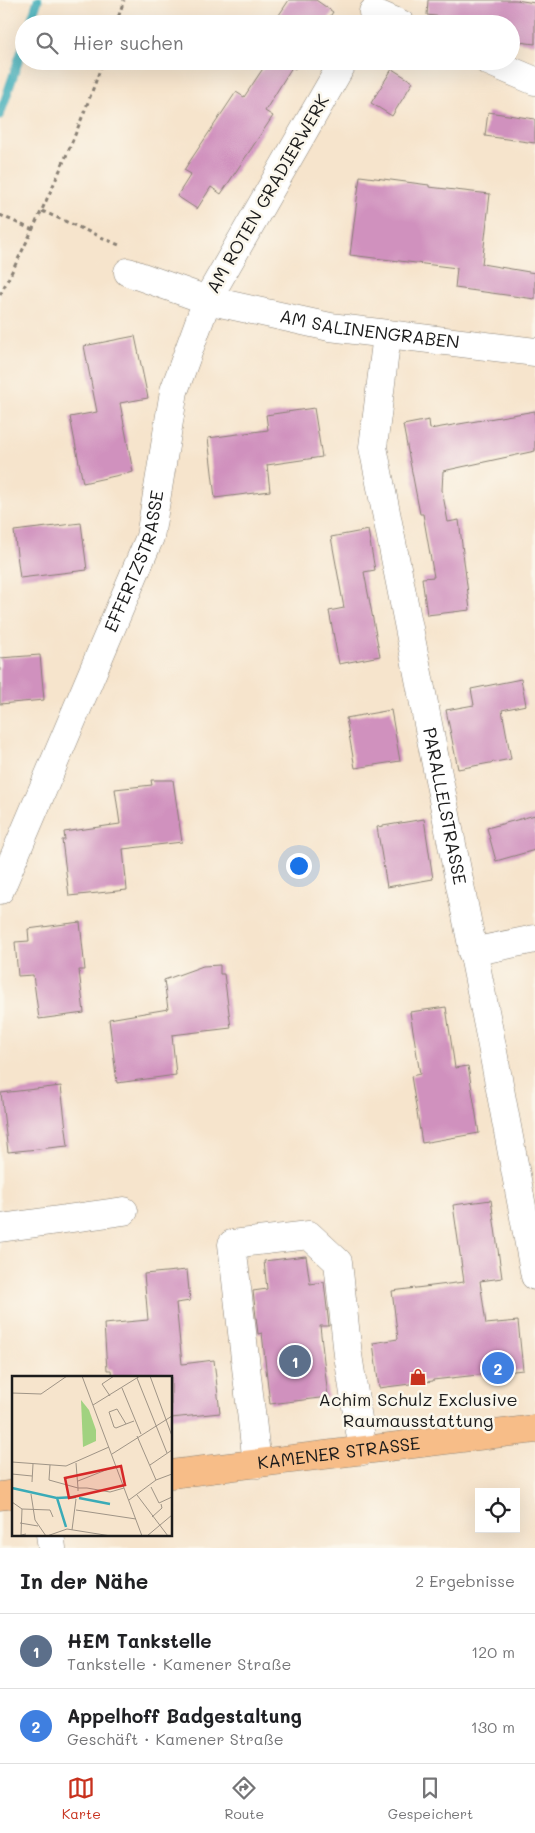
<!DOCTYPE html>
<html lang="de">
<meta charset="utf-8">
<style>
body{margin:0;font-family:Mali,sans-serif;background:#f2f2f2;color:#202124}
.controls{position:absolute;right:15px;bottom:15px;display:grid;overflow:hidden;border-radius:0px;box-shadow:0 5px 20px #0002}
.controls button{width:45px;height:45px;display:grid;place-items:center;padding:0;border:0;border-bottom:1px solid #e0e0e0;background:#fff;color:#202124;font:25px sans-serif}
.you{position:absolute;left:298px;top:865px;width:18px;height:18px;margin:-12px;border:4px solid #fff;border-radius:50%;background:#1a73e8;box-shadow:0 0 0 8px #1a73e833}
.badge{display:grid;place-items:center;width:32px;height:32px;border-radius:50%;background:#c8321e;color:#fff;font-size:16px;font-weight:700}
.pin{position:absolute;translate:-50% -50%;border:2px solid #fff;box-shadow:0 1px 5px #0006}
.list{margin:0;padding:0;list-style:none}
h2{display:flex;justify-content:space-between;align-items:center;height:65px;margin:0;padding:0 20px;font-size:21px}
h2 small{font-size:16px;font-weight:400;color:#757577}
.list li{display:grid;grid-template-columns:32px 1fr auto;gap:15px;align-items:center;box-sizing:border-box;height:75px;padding:0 20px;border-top:1px solid #e0e0e0}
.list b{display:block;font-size:19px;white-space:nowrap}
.list p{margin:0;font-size:16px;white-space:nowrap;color:#757577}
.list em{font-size:16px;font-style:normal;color:#757577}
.icon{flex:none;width:28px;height:28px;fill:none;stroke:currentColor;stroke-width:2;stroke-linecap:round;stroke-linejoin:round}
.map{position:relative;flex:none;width:535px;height:1548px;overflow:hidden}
.search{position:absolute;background:#fff;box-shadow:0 5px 20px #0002;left:15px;right:15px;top:15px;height:55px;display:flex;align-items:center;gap:12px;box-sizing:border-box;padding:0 18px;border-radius:28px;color:#757577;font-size:19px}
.sheet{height:215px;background:#fff}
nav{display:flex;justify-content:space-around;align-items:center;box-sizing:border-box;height:70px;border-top:1px solid #e0e0e0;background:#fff;font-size:14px;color:#757577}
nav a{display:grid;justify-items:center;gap:2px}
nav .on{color:#c8321e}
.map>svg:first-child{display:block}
</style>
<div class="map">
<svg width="535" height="1548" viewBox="0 0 535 1548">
<rect width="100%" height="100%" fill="#fbf7ec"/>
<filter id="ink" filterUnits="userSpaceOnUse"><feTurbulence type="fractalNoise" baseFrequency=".02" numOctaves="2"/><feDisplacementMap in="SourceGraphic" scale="10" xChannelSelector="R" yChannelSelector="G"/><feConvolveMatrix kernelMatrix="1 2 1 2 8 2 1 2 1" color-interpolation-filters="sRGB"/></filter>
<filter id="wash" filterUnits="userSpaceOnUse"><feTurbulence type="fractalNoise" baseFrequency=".0096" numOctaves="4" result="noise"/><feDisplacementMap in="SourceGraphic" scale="20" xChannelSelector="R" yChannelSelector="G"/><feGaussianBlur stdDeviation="1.12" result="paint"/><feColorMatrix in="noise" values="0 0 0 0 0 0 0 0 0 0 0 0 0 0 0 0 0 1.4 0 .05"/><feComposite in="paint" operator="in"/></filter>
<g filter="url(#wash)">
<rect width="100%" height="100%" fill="#f6e4cc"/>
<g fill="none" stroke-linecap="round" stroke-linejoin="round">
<!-- stream -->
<g stroke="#3aabb7" stroke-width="9">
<path d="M30 24 38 0"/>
<path d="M0 115 24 44"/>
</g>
</g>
<g id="blocks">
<!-- building -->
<g fill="#d091be">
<path d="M289 0H316L333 12 325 24H273Z"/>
<path d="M428 0H516L535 3V44L511 41V24H497L427 15Z"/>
<path d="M268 61H300L295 69 292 67 265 111 273 116 221 194 211 187 197 209 177 196 191 174 184 170 236 92 244 97Z"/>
<path d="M392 69 413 82 392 116 371 103Z"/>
<path d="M488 112 535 119V143L485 136Z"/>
<path d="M360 176 429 185V187L490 194 482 264 535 273V299L455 288 457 268 350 255Z"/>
<path d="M135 336 148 398 120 403 133 472 83 483 70 417 97 412 84 346Z"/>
<path d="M314 408 322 457 267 465 270 491 215 498 208 438 268 430 266 415Z"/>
<path d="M535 411V451L443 471 442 490 448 522 459 520 470 610 427 615 422 578 434 577 423 514H420L403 425 429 420 430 429Z"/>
<path d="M81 523 87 570 20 578 14 531Z"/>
<path d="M368 530 375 570 364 572 380 656 339 664 329 611 344 608 331 537Z"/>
<path d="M40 655 44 700 0 704V658Z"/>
<path d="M521 679 526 705 502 710 511 759 458 769 446 710 474 705 471 689Z"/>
<path d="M391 710 400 761 355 768 346 718Z"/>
<path d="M151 780H173L182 842 123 849 127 890 69 896 62 840H65L64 832 120 824 115 789 152 785Z"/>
<path d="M535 815V850L496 861 487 828Z"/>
<path d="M424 819 433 879 387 887 377 827Z"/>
<path d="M80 922 85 970H79L84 1013 39 1019 33 975 18 976 15 942 29 941 28 929Z"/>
<path d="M220 965V974H224L231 1028 172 1035 176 1075 117 1083 109 1019 168 1009 164 980 203 966Z"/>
<path d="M446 1007 455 1068 468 1066 479 1133 422 1143 411 1076 420 1074 410 1012Z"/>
<path d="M61 1086 68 1146 8 1152 1 1093Z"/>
<path d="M491 1200 502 1278 480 1281 486 1324 518 1321 523 1370 433 1380V1381L379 1388 373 1343 398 1339 392 1291 464 1282 453 1205Z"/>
<path d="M306 1256 310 1284 324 1282 329 1326H320L328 1397 270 1404 262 1333 258 1334 253 1291 267 1289 264 1261Z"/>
<path d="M187 1270 190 1301 176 1303 182 1364 214 1360 220 1413 171 1418V1377H112L111 1370H107L104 1324 148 1320 144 1274Z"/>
</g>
</g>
</g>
<g filter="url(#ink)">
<use href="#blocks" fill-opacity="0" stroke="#898074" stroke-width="1"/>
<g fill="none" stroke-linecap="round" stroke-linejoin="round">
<!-- minor casing -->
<g stroke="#898074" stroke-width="29">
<g id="minor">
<path d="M373 12 401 24"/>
<path id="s1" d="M344 61 207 300 330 327 535 352"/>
<path d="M488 61 535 81"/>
<path id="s2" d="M387 335 373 447 491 1041 535 1276"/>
<path id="s3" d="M0 890 150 537 174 391 207 300 128 272"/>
<path d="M472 952 535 939"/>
<path d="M0 1228 124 1211"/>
<path d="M257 1464 232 1244 309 1235 338 1262 348 1355 363 1451"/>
<path d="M50 1534 52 1548"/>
</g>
</g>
<!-- major casing -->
<g stroke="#898074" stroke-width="29">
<g id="major">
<path id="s4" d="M171 1474 535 1429"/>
<path d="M0 1496 14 1494"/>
</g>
</g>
<!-- path -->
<g stroke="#898074" stroke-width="3" stroke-dasharray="4 4" stroke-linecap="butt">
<path d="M116 24 124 0"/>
<path d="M42 211 119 245"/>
<path d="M0 215 33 230"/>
<path d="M0 295C39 219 75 142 103 61"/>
</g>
<!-- minor -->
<use href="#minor" stroke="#fff" stroke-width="28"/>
<!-- major -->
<use href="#major" stroke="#f7bd88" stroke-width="28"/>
</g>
</g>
<!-- icons -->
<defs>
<g id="shop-bare" transform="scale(1.35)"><path d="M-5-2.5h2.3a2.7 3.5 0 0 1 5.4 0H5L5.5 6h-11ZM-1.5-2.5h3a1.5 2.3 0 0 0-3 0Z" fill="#c8321e" stroke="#fbf7ec" stroke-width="2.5" paint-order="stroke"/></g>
</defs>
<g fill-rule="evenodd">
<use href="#shop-bare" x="418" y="1377"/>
</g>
<g text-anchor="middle" stroke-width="5" stroke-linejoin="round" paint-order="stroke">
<!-- street labels -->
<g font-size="18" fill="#1c1c1c" stroke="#fbf7ec">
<text transform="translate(268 194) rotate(-60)" y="6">AM ROTEN GRADIERWERK</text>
<text dy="6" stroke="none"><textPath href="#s1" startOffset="441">AM SALINENGRABEN</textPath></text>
<text dy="6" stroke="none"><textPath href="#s3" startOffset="356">EFFERTZSTRASSE</textPath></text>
<text dy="6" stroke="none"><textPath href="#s2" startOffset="479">PARALLELSTRASSE</textPath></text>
<text dy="6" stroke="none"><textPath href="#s4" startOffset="169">KAMENER STRASSE</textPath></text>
</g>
<!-- poi labels -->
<g font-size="18" fill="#1c1c1c" stroke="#fbf7ec">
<text x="418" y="1406">Achim Schulz Exclusive<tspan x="418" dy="21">Raumausstattung</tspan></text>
</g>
</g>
<!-- overview -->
<g transform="translate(12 1376)">
<rect width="160" height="160" fill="#f6e4cc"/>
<path d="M69 24 77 34 84 54V65L71 71Z" fill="#a1d280"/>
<path fill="none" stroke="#3aabb7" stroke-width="2.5" d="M0 112 45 122 54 151M45 122 64 121M67 122 98 128"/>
<path fill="none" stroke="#9f9486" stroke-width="1" d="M70 0 130 160M138 0 160 60M125 2 155 77M110 12 129 58M0 17 29 18 55 0M98 20 90 8 102 0M81 29 128 0M114 48 105 33 97 36 102 51 104 52 114 48 122 45M125 60 144 104M100 78 160 40M0 86 54 90 97 71M38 89 37 104 66 112 64 87M138 89 160 74M0 98 20 100M66 105 104 90M20 106 21 88M139 111 147 127 160 121M66 115V112H75L98 116 112 112M19 118 23 144 34 160M125 119 156 160M117 124 144 104 160 98M0 126 10 133 38 134 41 141M10 133 9 159 14 158M64 134 124 143M140 141 150 132 149 128M8 147 26 150M60 154 64 123M35 160 55 153 99 160M135 160 160 139"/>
<path fill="#d62828" fill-opacity="0.15" stroke="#d62828" stroke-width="2.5" d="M109 90 113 109 57 122 53 102Z"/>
<rect width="160" height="160" fill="none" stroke="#1c1c1c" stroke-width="2.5"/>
</g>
</svg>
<div class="controls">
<button><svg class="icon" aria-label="locate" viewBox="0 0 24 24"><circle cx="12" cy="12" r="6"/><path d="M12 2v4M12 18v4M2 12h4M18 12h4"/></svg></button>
</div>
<div class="you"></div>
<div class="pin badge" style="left:295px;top:1361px;background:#5c6f8a">1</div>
<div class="pin badge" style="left:498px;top:1368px;background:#3f7fe0">2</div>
<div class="search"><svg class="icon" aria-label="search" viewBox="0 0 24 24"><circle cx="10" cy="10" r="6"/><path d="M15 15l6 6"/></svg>Hier suchen</div>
</div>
<section class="sheet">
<h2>In der Nähe<small>2 Ergebnisse</small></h2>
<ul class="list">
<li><span class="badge" style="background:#5c6f8a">1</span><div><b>HEM Tankstelle</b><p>Tankstelle · Kamener Straße</p></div><em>120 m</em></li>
<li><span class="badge" style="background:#3f7fe0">2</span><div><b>Appelhoff Badgestaltung</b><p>Geschäft · Kamener Straße</p></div><em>130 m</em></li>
</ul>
</section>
<nav>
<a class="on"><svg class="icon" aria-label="map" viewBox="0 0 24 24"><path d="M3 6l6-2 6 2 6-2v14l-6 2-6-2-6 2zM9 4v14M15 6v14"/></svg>Karte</a>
<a><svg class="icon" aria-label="directions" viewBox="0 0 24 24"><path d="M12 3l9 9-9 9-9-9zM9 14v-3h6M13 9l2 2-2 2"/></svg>Route</a>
<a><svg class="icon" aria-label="saved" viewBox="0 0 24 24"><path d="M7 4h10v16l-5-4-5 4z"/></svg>Gespeichert</a>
</nav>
